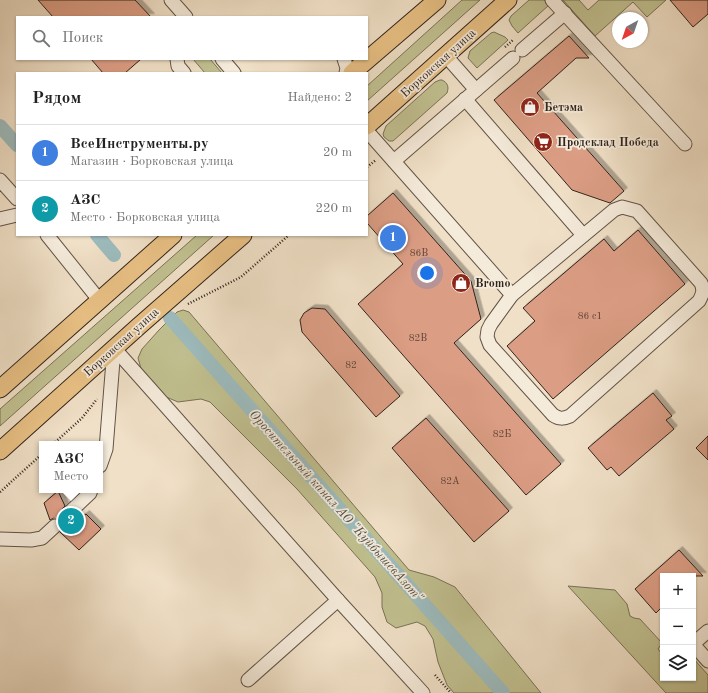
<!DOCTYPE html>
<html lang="ru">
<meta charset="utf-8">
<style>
body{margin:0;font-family:"Old Standard TT",serif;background:#f6f6f6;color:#222}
.controls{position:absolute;right:12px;bottom:12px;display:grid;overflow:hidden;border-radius:0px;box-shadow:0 1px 3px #0004}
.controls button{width:36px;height:36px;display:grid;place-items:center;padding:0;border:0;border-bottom:1px solid #e0e0e0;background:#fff;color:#222;font:20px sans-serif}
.compass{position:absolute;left:612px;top:12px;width:36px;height:36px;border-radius:50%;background:#fff;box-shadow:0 1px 3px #0004;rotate:220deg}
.you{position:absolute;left:427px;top:273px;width:14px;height:14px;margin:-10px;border:3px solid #fff;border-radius:50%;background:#1a73e8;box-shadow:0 0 0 6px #1a73e833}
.badge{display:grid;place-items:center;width:26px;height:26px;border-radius:50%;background:#0b8043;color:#fff;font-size:13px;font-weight:700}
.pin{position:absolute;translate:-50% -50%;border:2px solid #fff;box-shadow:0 1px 4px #0006}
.popup{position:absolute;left:39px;top:441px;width:64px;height:52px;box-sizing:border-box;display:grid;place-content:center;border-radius:0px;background:#fff;filter:drop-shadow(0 1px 3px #0005);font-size:13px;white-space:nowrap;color:#767676}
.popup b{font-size:15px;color:#222}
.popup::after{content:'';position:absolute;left:50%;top:100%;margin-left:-8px;border:8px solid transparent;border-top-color:#fff}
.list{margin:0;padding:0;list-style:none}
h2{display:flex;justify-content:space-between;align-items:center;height:52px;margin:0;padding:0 16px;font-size:17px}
h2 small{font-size:13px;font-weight:400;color:#767676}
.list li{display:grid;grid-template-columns:26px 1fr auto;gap:12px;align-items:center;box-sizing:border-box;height:56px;padding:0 16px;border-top:1px solid #e0e0e0}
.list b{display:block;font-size:15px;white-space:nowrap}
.list p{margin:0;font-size:13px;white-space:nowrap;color:#767676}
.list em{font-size:13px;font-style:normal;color:#767676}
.icon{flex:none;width:22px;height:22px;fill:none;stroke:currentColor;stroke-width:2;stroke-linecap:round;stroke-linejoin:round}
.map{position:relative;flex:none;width:708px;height:693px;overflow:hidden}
.search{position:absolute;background:#fff;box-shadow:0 1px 3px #0004;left:16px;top:16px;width:352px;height:44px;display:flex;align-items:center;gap:10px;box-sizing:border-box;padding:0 14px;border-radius:0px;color:#767676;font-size:15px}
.panel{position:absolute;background:#fff;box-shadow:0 1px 3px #0004;left:16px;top:72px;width:352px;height:164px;border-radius:0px}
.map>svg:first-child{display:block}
</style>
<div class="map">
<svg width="708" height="693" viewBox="0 0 708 693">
<defs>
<filter id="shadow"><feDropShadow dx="3.5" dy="-3.5" stdDeviation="0" flood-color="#0004"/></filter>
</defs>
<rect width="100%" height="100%" fill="#f0e0c7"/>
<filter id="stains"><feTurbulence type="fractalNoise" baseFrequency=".005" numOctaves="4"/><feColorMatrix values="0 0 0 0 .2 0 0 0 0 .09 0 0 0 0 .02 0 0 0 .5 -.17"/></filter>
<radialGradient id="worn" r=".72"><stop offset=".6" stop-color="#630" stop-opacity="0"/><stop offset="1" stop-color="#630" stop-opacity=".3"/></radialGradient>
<!-- green -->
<g fill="#c1c090" stroke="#797256">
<path d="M462 0H480L367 101V86Z"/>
<path d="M529 0H544L549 5 518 33 512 26 509 20 511 16Z"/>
<path d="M563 0H579L588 10 599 0H666L647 17 633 2 595 36Z"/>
<path d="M494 32 505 37 508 40 477 68 468 58 470 51 491 33Z"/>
<path d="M193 59H210L222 73H205Z"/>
<path d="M440 80H442C448 83 449 87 447 93L393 141H389L384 137 383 134 386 126 435 82Z"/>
<path d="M197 235H214L0 426V409Z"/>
<path d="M183 310 189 312 409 570 434 577 455 587 541 693H454L447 685 438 662 433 639 425 626 417 622 396 628 387 622 382 607V593L375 577 297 489 210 402 201 399 178 402 164 396 142 372 138 358 142 349 159 330 177 312Z"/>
<path d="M568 586 615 590 627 604 630 616 634 618 640 619 662 643 658 649 663 655V678H693V658L708 675V693H666Z"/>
</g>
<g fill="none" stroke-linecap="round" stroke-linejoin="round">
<!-- canal -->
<g stroke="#9dbbbd" stroke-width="14">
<path d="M0 126 17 145"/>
<path d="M97 235 114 255"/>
<path d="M170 318 503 693"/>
</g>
</g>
<!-- building -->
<g fill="#db9d84" stroke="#31241c" filter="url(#shadow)">
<path d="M38 0H135L151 17H53Z"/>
<path d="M670 0H708V14L693 27Z"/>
<path d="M569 36 589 58H576L537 93 624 191 610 203 572 190 494 100Z"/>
<path d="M91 59H141L125 73H103Z"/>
<path d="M393 193 471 281 481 319 454 343 561 464 526 495 358 304 403 264 367 223V216Z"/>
<path d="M638 230 685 284 553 399 507 346 535 321 523 308 604 239 614 251Z"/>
<path d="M312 308 325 309 400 396 376 417 302 332 300 320 304 313Z"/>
<path d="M653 393 672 416 666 420 674 429 619 476 611 467 607 470 588 448Z"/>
<path d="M426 418 509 511 474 542 392 448Z"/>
<path d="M708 436V460L696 448Z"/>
<path d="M58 491 65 506 62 509V513L64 518 71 520 77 516 81 518 86 514 101 529 79 550 60 532 63 525 61 520 54 518 50 520 44 503Z"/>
<path d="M679 550 703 576H663V606L656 613 635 589Z"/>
</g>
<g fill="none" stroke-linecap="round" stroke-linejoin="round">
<!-- minor-tunnel -->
<path stroke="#cabaa5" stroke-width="13" stroke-dasharray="13 6" stroke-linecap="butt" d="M55 526 70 512"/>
<!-- minor casing -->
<g stroke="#615347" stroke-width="15">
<g id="minor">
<path d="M171 0 186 17"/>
<path d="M552 0 685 144"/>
<path d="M522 50 565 13"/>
<path d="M446 56 476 90"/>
<path d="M177 59 178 66 184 73"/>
<path d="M222 59 234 73"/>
<path d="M344 59 347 68 346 73"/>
<path d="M465 99 583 235"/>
<path d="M367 131 512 295"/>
<path d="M394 161 513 58"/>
<path d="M0 180 17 199"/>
<path d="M622 207 637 211 701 283C704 290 703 294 699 301L570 416C563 419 559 419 553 415L490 345 487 337 488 330 491 324 512 295 614 210Z"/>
<path d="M0 219 17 215"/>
<path d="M47 235 100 301"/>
<path d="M114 348 338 600 423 693"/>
<path d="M100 466 106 449 114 348"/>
<path d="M70 512 90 493 91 490"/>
<path d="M0 539 31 540 42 538 55 526"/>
<path d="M708 631 693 644 708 661"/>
<path d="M248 680 338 600"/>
</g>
</g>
<!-- major casing -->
<g stroke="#31241c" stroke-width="19">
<g id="major">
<path d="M352 73 437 0"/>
<path d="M367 126 508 0"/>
<path d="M0 389 173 235"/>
<path d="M0 451 139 326 243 235"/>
</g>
</g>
<!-- path -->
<g stroke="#31241c" stroke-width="2.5" stroke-dasharray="1 2" stroke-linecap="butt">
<path d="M505 47 513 40"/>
<path d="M367 167 376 160"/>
<path d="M188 304 241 277 289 235"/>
<path d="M53 444 82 418 97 399"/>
<path d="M0 492 42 454"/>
<path d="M435 675 451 693"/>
</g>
<!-- minor -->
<use href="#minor" stroke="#f5ebdb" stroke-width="13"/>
<!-- major -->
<use href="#major" stroke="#e8c084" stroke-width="17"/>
</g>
<!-- icons -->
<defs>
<g id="shop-disc" transform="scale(1)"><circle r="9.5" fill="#8f2418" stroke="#f5ebdb"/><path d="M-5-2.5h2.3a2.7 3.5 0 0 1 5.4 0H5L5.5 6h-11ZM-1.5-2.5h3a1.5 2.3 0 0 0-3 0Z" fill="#fff"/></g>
<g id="supermarket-disc" transform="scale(1)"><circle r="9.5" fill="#8f2418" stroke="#f5ebdb"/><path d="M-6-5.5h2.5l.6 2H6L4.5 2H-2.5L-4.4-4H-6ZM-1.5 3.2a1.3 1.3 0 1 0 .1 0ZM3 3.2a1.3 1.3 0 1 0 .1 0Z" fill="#fff"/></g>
</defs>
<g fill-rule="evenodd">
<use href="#shop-disc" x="530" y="107"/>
<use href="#supermarket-disc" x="543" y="142"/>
<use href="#shop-disc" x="461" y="283"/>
</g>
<g text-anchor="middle" stroke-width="3.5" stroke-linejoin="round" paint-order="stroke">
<!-- number labels -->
<g font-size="10" fill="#5c4236">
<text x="419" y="256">86В</text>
<text x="590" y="319">86 c1</text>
<text x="418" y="341">82В</text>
<text x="351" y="368">82</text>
<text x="502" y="437">82Б</text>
<text x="450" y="484">82А</text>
</g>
<!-- street labels -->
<g font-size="12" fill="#31241c" stroke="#f5ebdb">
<text transform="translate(438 63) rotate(-42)" y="4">Борковская улица</text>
<text transform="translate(121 342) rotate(-42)" y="4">Борковская улица</text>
</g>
<!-- poi labels -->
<g font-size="12" font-weight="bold" fill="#31241c" stroke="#f5ebdb" text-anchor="start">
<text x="544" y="111">Бетэма</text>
<text x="557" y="146">Продсклад Победа</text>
<text x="475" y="287">Bromo</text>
</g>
<!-- water labels -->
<g font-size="13" font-style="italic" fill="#51514c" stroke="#f5ebdb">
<text transform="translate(337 505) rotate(48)" y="5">Оросительный канал АО "КуйбышевАзот"</text>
</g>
</g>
<rect width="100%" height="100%" filter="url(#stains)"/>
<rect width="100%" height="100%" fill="url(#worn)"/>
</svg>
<div class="controls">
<button>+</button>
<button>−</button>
<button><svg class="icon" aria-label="layers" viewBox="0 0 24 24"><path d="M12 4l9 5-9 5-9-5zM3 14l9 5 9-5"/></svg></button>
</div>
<svg class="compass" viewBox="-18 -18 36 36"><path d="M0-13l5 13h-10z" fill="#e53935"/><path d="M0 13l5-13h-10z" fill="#767676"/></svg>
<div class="you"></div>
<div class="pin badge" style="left:393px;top:238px;background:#3f7fe0">1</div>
<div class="pin badge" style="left:71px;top:521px;background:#0f9aa8">2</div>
<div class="popup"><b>АЗС</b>Место</div>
<div class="search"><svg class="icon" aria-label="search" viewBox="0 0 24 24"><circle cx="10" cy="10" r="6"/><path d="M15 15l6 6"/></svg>Поиск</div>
<section class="panel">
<h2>Рядом<small>Найдено: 2</small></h2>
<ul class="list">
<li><span class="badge" style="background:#3f7fe0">1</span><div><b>ВсеИнструменты.ру</b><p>Магазин · Борковская улица</p></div><em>20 m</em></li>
<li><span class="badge" style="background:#0f9aa8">2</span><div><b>АЗС</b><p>Место · Борковская улица</p></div><em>220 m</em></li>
</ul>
</section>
</div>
